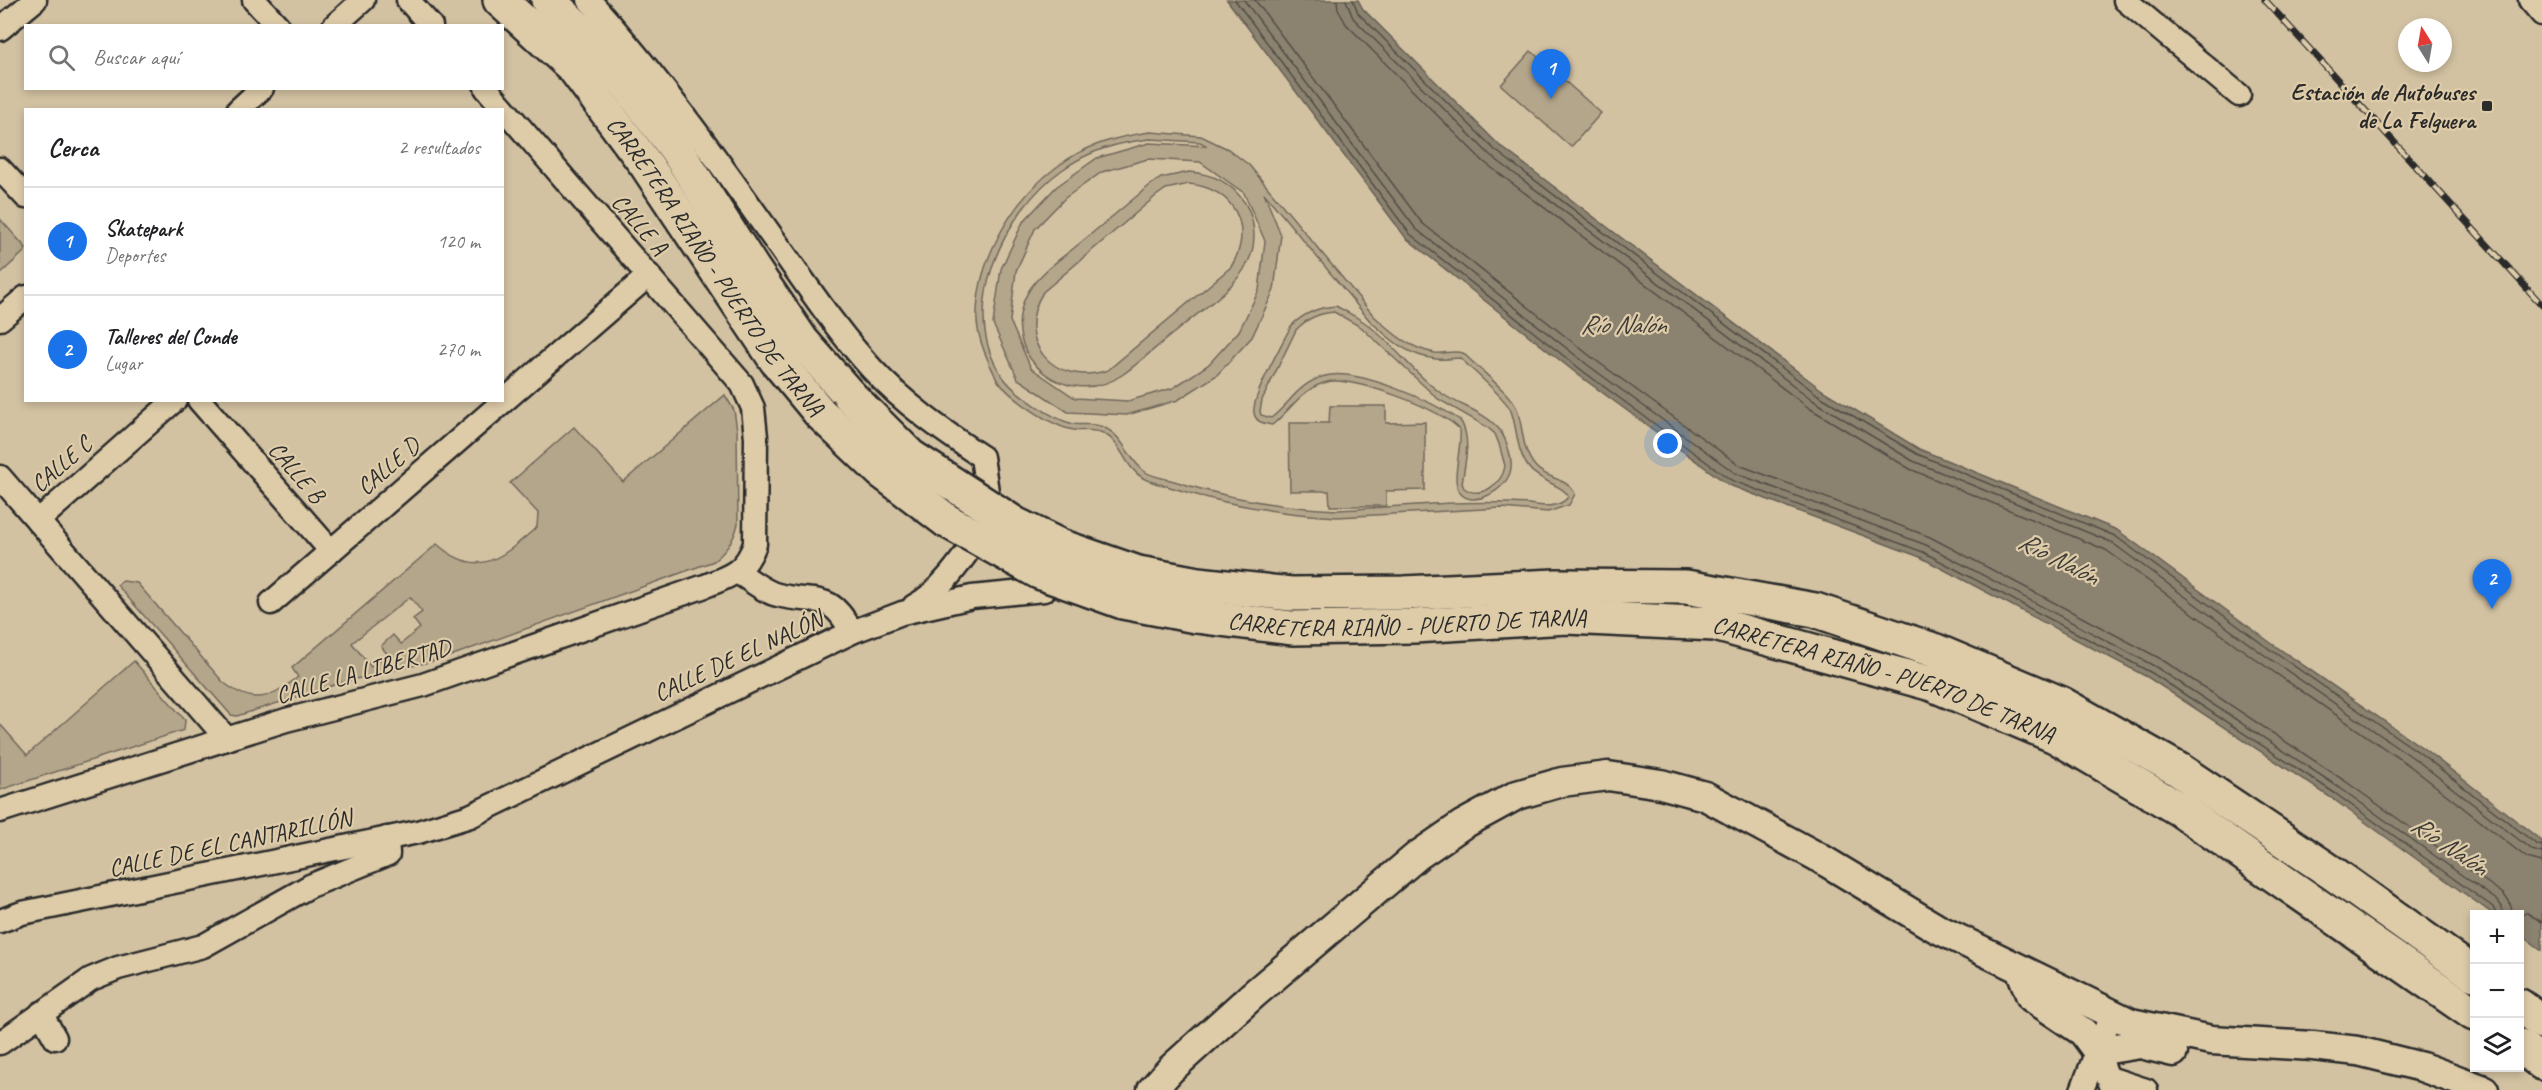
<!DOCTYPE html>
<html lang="es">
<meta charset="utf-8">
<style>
body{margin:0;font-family:Caveat,sans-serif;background:#f6f6f6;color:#202124}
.controls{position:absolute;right:18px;bottom:18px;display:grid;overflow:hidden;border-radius:0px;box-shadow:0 3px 9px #0003}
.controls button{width:54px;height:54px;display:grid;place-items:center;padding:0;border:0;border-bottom:2px solid #e0e0e0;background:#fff;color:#202124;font:30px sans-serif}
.compass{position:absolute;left:2398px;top:18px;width:54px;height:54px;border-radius:50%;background:#fff;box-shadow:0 3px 9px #0003;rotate:349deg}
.you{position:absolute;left:1668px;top:444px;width:21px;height:21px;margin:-15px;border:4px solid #fff;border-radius:50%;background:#1a73e8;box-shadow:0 0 0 9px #1a73e833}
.badge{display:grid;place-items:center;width:39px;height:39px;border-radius:50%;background:#1a73e8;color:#fff;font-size:20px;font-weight:700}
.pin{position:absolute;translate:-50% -50px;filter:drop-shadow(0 2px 3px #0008)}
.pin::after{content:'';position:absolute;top:32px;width:21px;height:18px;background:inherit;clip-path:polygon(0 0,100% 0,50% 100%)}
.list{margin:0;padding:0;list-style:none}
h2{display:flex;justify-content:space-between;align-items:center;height:78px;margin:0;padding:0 24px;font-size:26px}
h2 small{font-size:20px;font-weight:400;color:#757577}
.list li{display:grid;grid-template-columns:39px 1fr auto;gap:18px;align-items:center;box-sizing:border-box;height:108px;padding:0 24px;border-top:2px solid #e0e0e0}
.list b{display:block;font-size:22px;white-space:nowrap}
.list p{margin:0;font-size:20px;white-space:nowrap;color:#757577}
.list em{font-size:20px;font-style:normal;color:#757577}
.icon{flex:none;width:33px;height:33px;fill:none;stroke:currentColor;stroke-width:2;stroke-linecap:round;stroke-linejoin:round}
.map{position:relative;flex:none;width:2542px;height:1090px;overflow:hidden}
.search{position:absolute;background:#fff;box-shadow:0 3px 9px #0003;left:24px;top:24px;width:480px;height:66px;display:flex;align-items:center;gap:15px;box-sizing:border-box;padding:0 21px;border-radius:0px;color:#757577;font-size:22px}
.panel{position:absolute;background:#fff;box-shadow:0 3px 9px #0003;left:24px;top:108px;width:480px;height:294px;border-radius:0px}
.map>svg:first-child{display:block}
</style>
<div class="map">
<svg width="2542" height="1090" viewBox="0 0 2542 1090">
<rect width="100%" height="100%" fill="#d3c2a2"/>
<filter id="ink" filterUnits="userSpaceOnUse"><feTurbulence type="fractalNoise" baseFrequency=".0167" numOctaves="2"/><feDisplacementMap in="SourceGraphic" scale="12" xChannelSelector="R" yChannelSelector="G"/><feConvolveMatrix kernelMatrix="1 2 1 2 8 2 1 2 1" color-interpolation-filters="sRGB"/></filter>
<g filter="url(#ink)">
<!-- green -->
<g fill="#b4a68b" stroke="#70685b" stroke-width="1.5" fill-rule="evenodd">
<path d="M1531 51 1601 113 1571 147 1501 85Z"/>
<path d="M1150 132 1201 136 1228 149 1249 165 1374 316C1393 334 1409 348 1435 353 1444 354 1454 350 1463 353 1475 365 1513 396 1517 409 1524 429 1521 449 1535 466 1546 480 1568 477 1575 494L1569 505 1548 512 1502 508 1338 517C1282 514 1226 505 1173 488 1164 485 1152 483 1143 478 1126 469 1122 444 1105 434 1094 428 1085 432 1074 430 1052 427 1012 399 998 381 995 377 993 370 990 365 984 352 978 336 977 322 975 264 1011 200 1058 166 1086 145 1115 137 1150 132ZM1150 139 1200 142 1207 146 1149 143 1097 158 1056 187 1023 222 1001 269 993 324 1018 379 1068 412 1127 415 1178 400 1217 375 1252 337 1274 290 1281 235 1264 193 1370 321C1390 339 1407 356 1436 359 1444 360 1452 358 1460 358 1470 368 1508 400 1511 411 1518 431 1516 451 1529 468 1538 481 1566 486 1568 497 1559 509 1542 506 1529 504 1466 499 1401 507 1338 510 1282 508 1227 498 1174 481 1164 478 1152 477 1144 471 1128 459 1124 437 1105 428 1094 422 1085 426 1074 424 1054 420 1015 394 1003 377 956 312 1004 211 1062 170 1090 150 1116 143 1150 139ZM1148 159 1200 162 1244 193 1265 241 1259 290 1239 331 1208 365 1173 388 1128 401 1075 398 1031 368 1010 321 1016 271 1035 229 1065 198 1102 172Z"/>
<path d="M1189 172C1213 174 1231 182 1245 203 1256 221 1257 246 1247 264 1234 290 1197 313 1175 332 1157 346 1141 362 1122 375 1069 411 999 359 1025 298 1035 275 1061 259 1079 244 1102 225 1126 205 1149 186L1161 178ZM1189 184C1234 188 1255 228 1231 267L1108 370C1054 388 1013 341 1043 292L1156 196 1166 189Z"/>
<path d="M0 219 26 248 25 251 0 274Z"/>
<path d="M1336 306C1345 311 1355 316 1364 322 1393 342 1412 373 1441 393 1459 406 1484 411 1499 429 1506 438 1512 456 1511 468 1509 491 1467 512 1458 489 1452 476 1462 447 1460 430 1445 410 1351 375 1327 382 1302 388 1291 410 1272 425 1264 423 1256 423 1254 413 1251 398 1283 342 1291 326 1304 313 1318 307 1336 306ZM1334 312 1361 327 1438 399 1487 427 1495 434 1499 444 1505 466C1502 484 1481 500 1464 488L1462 483C1465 463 1472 438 1460 420 1433 402 1357 367 1325 376 1298 383 1290 404 1271 418L1261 415 1260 411 1262 400 1296 330C1306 319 1320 313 1334 312Z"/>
<path d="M725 395 734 410 737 430 738 524C734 540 727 550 714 561L442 659 347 681 237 716 231 715 117 585 123 581 137 583 223 682C253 706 270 699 298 677L292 668 437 544C479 581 502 557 537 527L538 513 510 483 574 427 623 482ZM410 597 422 612 413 619 420 628 401 644 393 635 381 646 388 655 371 667 352 643Z"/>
<path d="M1330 406H1386V423L1425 422V490L1386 491V506H1330L1329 491H1290L1289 423H1329Z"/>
<path d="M134 661 185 720 184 730 0 790V724L27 755Z"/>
</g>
<!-- water -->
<path fill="#8c826f" stroke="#655f54" stroke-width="1.5" d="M1227 0H1358L1363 9 1499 145 1822 390 1919 449 2117 530 2271 643 2423 748 2542 841V950L2520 934V914H2493L2333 799 2149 678 1920 557 1729 485 1581 377 1406 238Z"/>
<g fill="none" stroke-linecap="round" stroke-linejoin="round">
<!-- shore -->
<g stroke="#524e46" stroke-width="1.5">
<path d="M1235 0 1410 234 1584 372 1731 480 1923 552 2152 673 2336 794 2493 907 2496 914"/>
<path d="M1244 0 1416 229 1589 366 1735 473 1926 545 2156 667 2340 788 2498 901 2502 907 2503 914"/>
<path d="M1255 0 1422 223 1594 359 1739 465 1930 537 2161 659 2345 781 2502 893 2509 901 2513 913H2527L2542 922"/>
<path d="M1337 0 1338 9 1346 24 1484 162 1809 408 1910 469 2106 550 2258 661 2410 766 2527 858 2542 862"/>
<path d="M1346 0 1353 18 1490 155 1814 401 1913 461 2111 542 2263 654 2415 759 2532 850 2542 853"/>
<path d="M1353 0 1358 13 1495 150 1818 395 1917 454 2115 536 2268 648 2420 753 2536 844 2542 846"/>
</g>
<!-- minor casing -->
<g stroke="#2b2b2b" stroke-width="27">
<g id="minor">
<path d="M254 0 278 26"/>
<path d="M408 0 431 26"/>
<path d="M589 0C657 75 715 156 773 238 805 282 835 329 872 369 904 404 943 431 982 457L991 519C970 547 945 590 914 606"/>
<path d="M2125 0 2239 95"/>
<path d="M2530 0 2542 14"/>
<path d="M334 26 363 0"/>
<path d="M0 29 35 0"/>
<path d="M238 110 262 88"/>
<path d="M0 169 26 197"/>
<path d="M0 319 26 297"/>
<path d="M199 400 331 551"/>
<path d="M0 477 227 739"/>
<path d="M38 521 175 400"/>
<path d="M737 572C750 579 764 592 778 595 817 605 828 589 852 632"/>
<path d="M271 603 649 275"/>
<path d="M0 811 286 720 423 685 705 586C731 576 745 572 755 544L756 437 753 408 742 384 486 88"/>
<path d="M0 921 22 913 418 832 470 816 852 632 902 613 972 597 1044 590"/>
<path d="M41 1013 55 1038"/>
<path d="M0 1043 91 979 118 968 203 946 310 886 388 854 387 838"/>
<path d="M2097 1051 2113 1090"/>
<path d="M2109 1078 2146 1090"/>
<path d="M2082 1090 2111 1015"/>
</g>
</g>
<!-- major casing -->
<g stroke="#2b2b2b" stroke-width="33">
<g id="major">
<path d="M2021 971 2031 997 2083 1032 2097 1051 2140 1044 2173 1052"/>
<path d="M1152 1090 1171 1069 1254 994 1417 856 1462 825 1517 795 1562 782 1608 776 1661 784 1705 796 1818 857 1936 928 2131 1023 2211 1040 2313 1046 2358 1051 2422 1067 2484 1090"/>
</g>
</g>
<!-- highway casing -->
<g stroke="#2b2b2b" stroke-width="38">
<g id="highway">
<path id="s1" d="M500 0 574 68 647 166 776 360 820 413"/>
<path d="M548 0 600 49 676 149 753 269 802 341 850 396"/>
<path d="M1198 584 1291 594 1404 593 1556 586 1686 587 1815 610 1936 651 2062 704 2179 770 2334 874 2474 974"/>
<path id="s2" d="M1196 616 1292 628 1414 626 1567 617 1715 624 1932 684 2055 736 2179 809 2474 1014"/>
<path d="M2520 1006 2542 1022"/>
<path d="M2520 1046 2542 1063"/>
</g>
</g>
<!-- minor -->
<use href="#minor" stroke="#decca9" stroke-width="22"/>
<!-- major -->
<use href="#major" stroke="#decca9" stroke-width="28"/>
<!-- highway -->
<use href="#highway" stroke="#decca9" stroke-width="33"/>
<!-- rail casing -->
<g stroke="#2b2b2b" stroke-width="7">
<path id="rail" d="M2265 0 2542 305"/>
</g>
<!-- rail -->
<use href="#rail" stroke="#decca9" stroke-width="4.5" stroke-dasharray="14" stroke-linecap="butt"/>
<!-- highway-bridge casing -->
<g stroke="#2b2b2b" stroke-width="38" stroke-linecap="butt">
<g id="highway-bridge">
<path d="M850 396 910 456 1015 524 1060 546 1138 573 1198 584"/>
<path d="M820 413 881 471 947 521 1039 572 1123 602 1196 616"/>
</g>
</g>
<!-- highway-bridge -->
<use href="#highway-bridge" stroke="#decca9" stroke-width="33"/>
</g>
</g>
<!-- markers -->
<rect fill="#2b2b2b" stroke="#decca9" stroke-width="2" x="2481" y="100" width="12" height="12" rx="3"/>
<g text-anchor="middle" stroke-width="4.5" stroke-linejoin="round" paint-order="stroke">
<!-- poi labels -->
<g font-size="24" font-weight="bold" fill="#2b2b2b" stroke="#decca9" text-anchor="end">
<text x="2475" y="100">Estación de Autobuses<tspan x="2475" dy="28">de La Felguera</tspan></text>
</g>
<!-- street labels -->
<g font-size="24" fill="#2b2b2b" stroke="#decca9">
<text transform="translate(640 224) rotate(49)" y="8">CALLE A</text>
<text dy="8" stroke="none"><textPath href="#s1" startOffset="344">CARRETERA RIAÑO - PUERTO DE TARNA</textPath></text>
<text transform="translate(61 464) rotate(-41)" y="8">CALLE C</text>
<text transform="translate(388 466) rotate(-41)" y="8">CALLE D</text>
<text transform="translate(297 472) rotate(49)" y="8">CALLE B</text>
<text dy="8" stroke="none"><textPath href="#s2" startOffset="212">CARRETERA RIAÑO - PUERTO DE TARNA</textPath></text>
<text transform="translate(738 656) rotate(-25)" y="8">CALLE DE EL NALÓN</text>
<text transform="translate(363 671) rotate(-16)" y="8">CALLE LA LIBERTAD</text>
<text dy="8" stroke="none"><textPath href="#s2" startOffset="698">CARRETERA RIAÑO - PUERTO DE TARNA</textPath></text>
<text transform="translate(230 843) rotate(-12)" y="8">CALLE DE EL CANTARILLÓN</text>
</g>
<!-- water labels -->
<g font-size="26" font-style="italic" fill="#3e3c39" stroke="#decca9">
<text x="1623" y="333">Río Nalón</text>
<text transform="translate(2059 558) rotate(27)" y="9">Río Nalón</text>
<text transform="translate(2450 845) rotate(34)" y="9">Río Nalón</text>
</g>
</g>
</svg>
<div class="controls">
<button>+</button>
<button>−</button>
<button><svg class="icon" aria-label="layers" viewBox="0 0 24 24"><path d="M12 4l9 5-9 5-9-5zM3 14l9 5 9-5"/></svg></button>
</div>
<svg class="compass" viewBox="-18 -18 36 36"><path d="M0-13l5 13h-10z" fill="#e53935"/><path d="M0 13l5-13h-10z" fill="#757577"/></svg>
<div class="you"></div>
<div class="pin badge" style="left:1551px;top:99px">1</div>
<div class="pin badge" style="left:2492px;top:609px">2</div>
<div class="search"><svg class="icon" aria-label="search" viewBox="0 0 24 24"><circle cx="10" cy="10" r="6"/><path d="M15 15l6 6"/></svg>Buscar aquí</div>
<section class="panel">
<h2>Cerca<small>2 resultados</small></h2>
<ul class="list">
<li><span class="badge">1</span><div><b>Skatepark</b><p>Deportes</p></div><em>120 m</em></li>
<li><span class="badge">2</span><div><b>Talleres del Conde</b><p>Lugar</p></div><em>270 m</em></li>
</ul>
</section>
</div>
